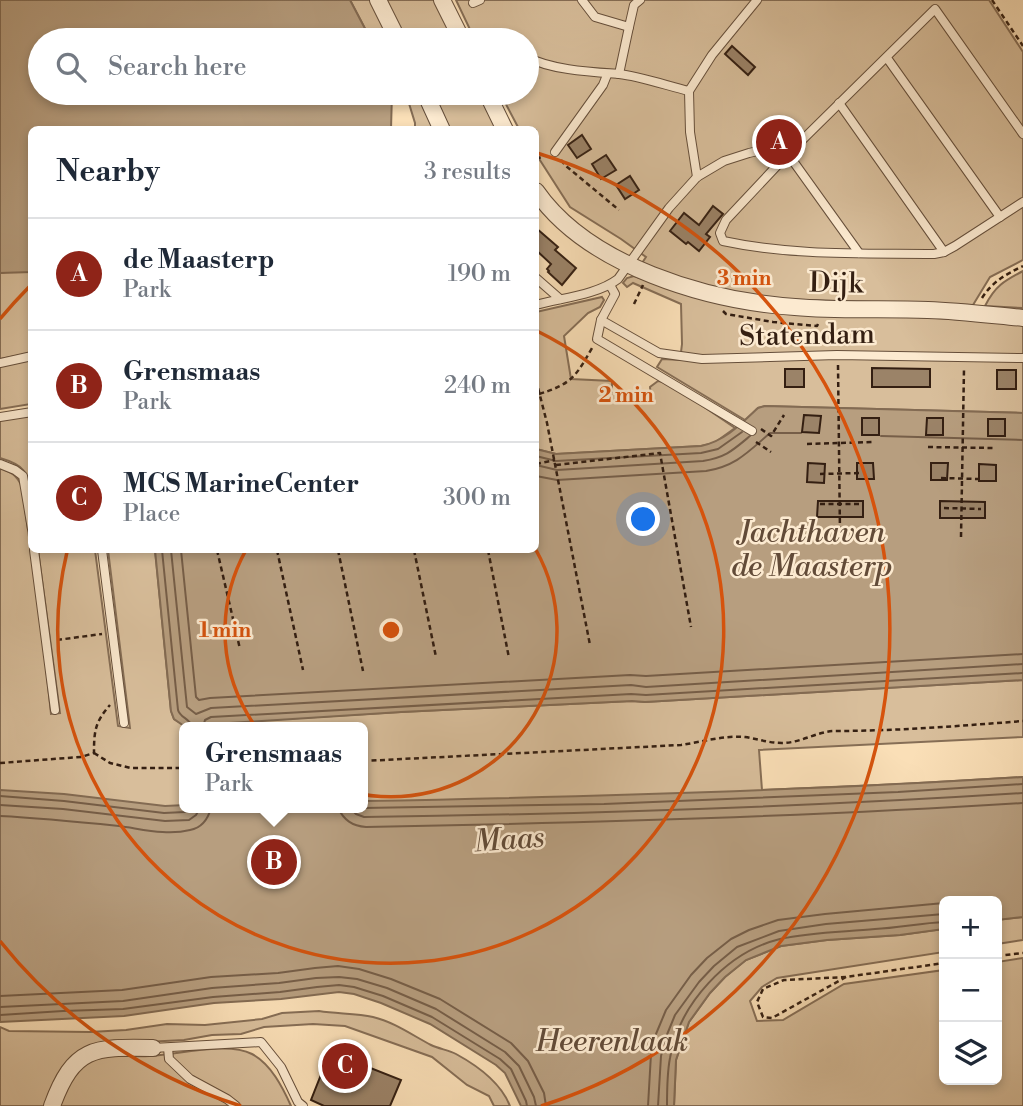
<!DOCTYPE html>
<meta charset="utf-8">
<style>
body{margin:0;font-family:"Libre Bodoni",serif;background:#f2f2f3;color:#1f2937}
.controls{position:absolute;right:21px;bottom:21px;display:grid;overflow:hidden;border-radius:10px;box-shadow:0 4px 10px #0003}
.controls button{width:63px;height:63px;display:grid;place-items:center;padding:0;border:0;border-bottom:2px solid #e0e1e3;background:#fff;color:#1f2937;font:35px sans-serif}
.you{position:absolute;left:644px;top:520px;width:24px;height:24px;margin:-18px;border:5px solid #fff;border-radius:50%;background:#1a73e8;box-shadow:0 0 0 10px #1a73e833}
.badge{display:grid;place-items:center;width:46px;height:46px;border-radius:50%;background:#8f2418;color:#fff;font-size:23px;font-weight:700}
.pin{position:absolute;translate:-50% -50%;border:4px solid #fff;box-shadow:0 2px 7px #0006}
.popup{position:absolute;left:179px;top:722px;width:189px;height:91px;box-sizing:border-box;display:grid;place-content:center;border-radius:10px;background:#fff;filter:drop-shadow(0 2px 5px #0005);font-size:23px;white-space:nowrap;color:#747a83}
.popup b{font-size:26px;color:#1f2937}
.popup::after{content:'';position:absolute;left:50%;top:100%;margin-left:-14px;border:14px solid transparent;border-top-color:#fff}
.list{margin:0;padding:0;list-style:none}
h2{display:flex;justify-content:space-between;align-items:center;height:91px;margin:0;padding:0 28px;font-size:30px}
h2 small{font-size:23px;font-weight:400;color:#747a83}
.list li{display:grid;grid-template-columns:46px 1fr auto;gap:21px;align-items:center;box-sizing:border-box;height:112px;padding:0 28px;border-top:2px solid #e0e1e3}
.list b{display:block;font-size:26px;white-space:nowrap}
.list p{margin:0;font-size:23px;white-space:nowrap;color:#747a83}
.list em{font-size:23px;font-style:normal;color:#747a83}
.icon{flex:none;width:38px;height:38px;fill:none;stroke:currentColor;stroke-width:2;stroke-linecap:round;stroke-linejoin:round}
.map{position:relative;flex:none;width:1023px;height:1106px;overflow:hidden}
.search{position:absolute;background:#fff;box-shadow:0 4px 10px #0003;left:28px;top:28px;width:511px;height:77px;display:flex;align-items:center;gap:18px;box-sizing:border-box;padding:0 24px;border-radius:38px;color:#747a83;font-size:26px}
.panel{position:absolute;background:#fff;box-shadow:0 4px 10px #0003;left:28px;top:126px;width:511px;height:427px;border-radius:10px}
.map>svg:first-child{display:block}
</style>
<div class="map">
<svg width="1023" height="1106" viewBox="0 0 1023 1106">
<rect width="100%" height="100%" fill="#fadfb7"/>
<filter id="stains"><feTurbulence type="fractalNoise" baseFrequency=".00286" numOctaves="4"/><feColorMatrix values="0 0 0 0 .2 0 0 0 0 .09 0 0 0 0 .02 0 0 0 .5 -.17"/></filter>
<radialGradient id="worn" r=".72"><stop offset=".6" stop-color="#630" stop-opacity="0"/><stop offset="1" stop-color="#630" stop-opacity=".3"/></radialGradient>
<!-- green -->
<g fill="#d8be9b" stroke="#866e56" stroke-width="2" fill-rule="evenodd">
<path d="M350 0H371L391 40H371Z"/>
<path d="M384 0H436L455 40H405Z"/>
<path d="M456 0H989L1023 52V260L990 277 973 305 773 299 706 288 642 263 646 257 621 239 570 207 536 154V130L519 129 500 93H527V40H475Z"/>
<path d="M392 93H417L432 119 436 129H415V123L407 97 392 98Z"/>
<path d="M431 93H480L498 129H448Z"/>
<path d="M12 271 32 272 31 353 0 359V273Z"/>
<path d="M1023 271V308L985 306C995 286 1004 281 1023 271Z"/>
<path d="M634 276 694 297 718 303 720 301 918 317 1023 323V413L765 406 758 408 745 420 657 367 662 359 680 360 682 344 681 304 633 283 627 287 623 283 627 278Z"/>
<path d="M602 297 604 300 600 307 588 313 564 336 571 379 612 381V392L619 393V398H651L650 387 658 381 669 383 735 428 714 443 701 446 556 454 536 449V312Z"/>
<path d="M31 358V404L0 409V365Z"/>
<path d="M31 415V496C28 471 24 465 0 458V419Z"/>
<path d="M0 468C11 472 17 475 22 487L43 637 51 714 60 713 38 550H95L118 726 130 728 108 550H155L171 711 174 719 184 725 401 712 632 701 645 702 1023 680V737L759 750 762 790 901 784 1023 777V806L0 972ZM185 727H363V808H185Z"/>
<path d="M1023 917V940L997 944V920Z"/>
<path d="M944 929V952L777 978 762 987 750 1001 757 1021 783 1020 844 984 944 970V1080H997V962L1023 958V1106H674L676 1060 689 1022 710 993 725 977 746 960 781 946 827 940 900 935Z"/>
<path d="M319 1011C337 1014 356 1013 373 1017 394 1022 412 1035 431 1045 439 1049 449 1050 456 1054 478 1066 501 1083 510 1106H494L489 1096 467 1085 432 1057 345 1026 313 1024 264 1027 241 1034 212 1035 184 1040 126 1043 105 1056C120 1055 135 1057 149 1056 177 1055 227 1041 252 1054 271 1064 283 1088 291 1106H0V1027L9 1031 90 1032 126 1030 167 1024 205 1025 262 1019 282 1013Z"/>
</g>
<!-- water -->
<g fill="#b79e7f" stroke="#836b53" stroke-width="2">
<path d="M0 0H350L371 40H40V93H392L391 129 32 130 31 272 0 273Z"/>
<path d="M765 406 1023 413V680L645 702 632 701 401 712 184 726 174 719 171 711 155 550H536V449L556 454 573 453 701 446C725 441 741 424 758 408Z"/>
<path d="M1023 777V917L997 920V901H944V929L900 935 827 940 781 946 746 960 725 977 710 993 689 1022 676 1060 674 1106H521L505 1073 496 1065 430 1024 381 1003 354 994 339 992 281 999 214 1003 124 1016 0 1022V790L64 794 165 806 185 805V808H363V801C583 797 803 791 1023 777Z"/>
</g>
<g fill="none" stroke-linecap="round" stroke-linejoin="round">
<!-- shore -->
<g stroke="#765e48" stroke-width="2">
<path d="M881 436 1023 440"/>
<path d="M536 456 556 461 701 453 718 449 742 432"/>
<path d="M536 465 557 470 703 461C726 457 732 451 750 436"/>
<path d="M536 476 557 480 706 471C736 466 748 452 770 433H801"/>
<path d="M162 550 178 710C180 718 190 718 192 727"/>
<path d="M171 550 187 707 196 714 211 708 631 685 646 687 1023 664"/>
<path d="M181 550 196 697 199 700 210 698 630 675 646 676 1023 654"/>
<path d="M203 727 205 720 211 717 631 694 646 695 1023 673"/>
<path d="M0 796 64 801 164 813 185 812 191 808"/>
<path d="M0 805 63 809 165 821 189 820 196 815 200 808"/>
<path d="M338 808C344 820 352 826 366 827 585 823 804 817 1023 803"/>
<path d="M350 808 356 814 364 817C584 814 804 807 1023 793"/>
<path d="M363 808 604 804 898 792 1023 784"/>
<path d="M0 816C40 818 80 822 119 826 142 829 167 836 190 830 201 828 208 819 211 808"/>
<path d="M0 996 122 990 211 977 278 973 315 968 338 966 359 969 391 979 440 999 511 1043 528 1061 544 1093 546 1106"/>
<path d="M0 1007 123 1001 212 988 279 983 316 978 339 977 357 979 387 988 436 1009 505 1052 519 1066 534 1097 536 1106"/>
<path d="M0 1015 63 1011 123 1009 213 997 280 992 317 987 339 985 354 987 383 996 432 1017 500 1059 511 1069 526 1101 527 1106"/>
<path d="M648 1106 651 1054 656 1034 666 1010 691 975 707 958 731 939 749 930 778 920 825 914 944 903"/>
<path d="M658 1106 661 1056 666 1037 675 1015 699 982 714 966 737 947 779 931 826 924 944 914"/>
<path d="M667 1106C667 1091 667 1073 670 1058 679 1004 727 952 780 939 811 932 844 932 875 929 898 928 921 923 944 922"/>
</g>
</g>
<!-- building -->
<g fill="#9b8368" stroke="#341f12" stroke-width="2">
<path d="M732 46 755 67 748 75 725 54Z"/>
<path d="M582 135 591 149 577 158 568 145Z"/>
<path d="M606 155 616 170 601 179 592 164Z"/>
<path d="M630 176 639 190 625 199 616 185Z"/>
<path d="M713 206 723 214 706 234 710 237 699 251 688 242 686 244 670 231 684 213 699 225Z"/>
<path d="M536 228 558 247 555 250 576 268 562 285 548 272 549 271 547 269 551 264 536 250Z"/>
<path d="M872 368 930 369V387H872Z"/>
<rect x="785" y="369" width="19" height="18"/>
<rect x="997" y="370" width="19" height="19"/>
<path d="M804 415 821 416 819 433 802 432Z"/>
<rect x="862" y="418" width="17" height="17"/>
<path d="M927 418H943V435H926Z"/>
<rect x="988" y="419" width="17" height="17"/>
<path d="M808 463 825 464 824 483 807 482Z"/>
<path d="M857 463H873L874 479H857Z"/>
<path d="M931 463H948L947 480H931Z"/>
<path d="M979 464 996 465V481H979Z"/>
<path d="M818 501H863V517H817Z"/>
<path d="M940 501 985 502V518H940Z"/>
<path d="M330 1052 401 1080 390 1106H324L311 1100Z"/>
</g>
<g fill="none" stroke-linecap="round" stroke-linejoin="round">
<!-- lane casing -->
<g stroke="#664f3b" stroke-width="10">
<g id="lane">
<path d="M582 0 595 17 629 27 634 5 640 0"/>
<path d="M473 3 480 0"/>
<path d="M527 57C551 70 591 72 619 74 639 76 668 86 689 91"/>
<path d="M887 58 1000 217"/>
<path d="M619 74 629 27"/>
<path d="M839 103 944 252"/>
<path d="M1023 134 935 9 788 154 726 220 720 233 723 241C793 256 864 253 934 254L944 252 955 246 1023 202"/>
<path d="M555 152 603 85 607 75"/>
<path d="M697 177 690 132 689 91 712 55 757 0"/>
<path d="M536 278 560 299"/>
<path d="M610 285 615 294 601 320 659 353 702 359 837 355 1023 358"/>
<path d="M536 305C561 298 597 295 618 279L669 208 697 177 724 161 749 153 762 150 788 154 859 253"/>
<path d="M601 320 597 339 752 431"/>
<path d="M0 363 32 356"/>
<path d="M0 417 32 412"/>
<path d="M0 464 15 470 23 476 32 529"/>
<path d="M34 550 55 710"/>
<path d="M102 550 124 723"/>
<path d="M153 1048 261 1042 281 1067 298 1102 303 1106"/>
<path d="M168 1048 169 1059 190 1079 227 1099 236 1106"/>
</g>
</g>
<!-- street casing -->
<g stroke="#664f3b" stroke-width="18">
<g id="street">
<path d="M378 0 398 40"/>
<path d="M442 0 462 40"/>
<path d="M425 93 442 130"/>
<path d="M487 93 505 130"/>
<path d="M536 191C588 266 707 301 795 307 839 311 883 308 928 310 959 311 991 315 1023 318"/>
<path d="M52 1106C74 1046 94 1047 153 1048"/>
</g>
</g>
<!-- path -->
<g stroke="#341f12" stroke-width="2.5" stroke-dasharray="5 3.5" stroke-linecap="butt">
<path d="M992 0 1023 46"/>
<path d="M536 159 544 156"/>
<path d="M561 160 566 166 619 210"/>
<path d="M982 298C993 281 1005 275 1023 266"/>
<path d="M634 304 643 285"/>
<path d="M723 311 726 314 773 322 817 326 818 324"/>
<path d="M838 365 840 533"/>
<path d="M536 380 547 423 590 645"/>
<path d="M539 394C572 384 576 376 592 348"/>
<path d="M761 429 771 436 784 415"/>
<path d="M756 442 771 452"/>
<path d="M807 444 872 442"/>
<path d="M928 447 994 448"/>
<path d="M536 464 555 460"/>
<path d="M556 465 660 453 691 627"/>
<path d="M820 474 859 473"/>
<path d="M941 478 979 479"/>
<path d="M820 504H860"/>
<path d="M944 508 981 509"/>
<path d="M961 537 964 369"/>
<path d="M217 550 240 649"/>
<path d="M277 550 303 670"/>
<path d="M338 550 363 671"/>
<path d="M414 550 436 657"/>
<path d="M488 550 509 658"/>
<path d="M57 640 102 634"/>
<path d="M94 753 110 763 131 768H185"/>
<path d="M363 761 681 745C701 742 725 735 745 737 758 739 769 743 782 743 801 743 818 731 835 731 897 731 960 726 1023 721"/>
<path d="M0 763 81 757 94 753C94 731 95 722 110 705"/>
<path d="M997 956 1023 953"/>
<path d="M846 977 772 1018 763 1017 757 1002 763 989 784 980 846 977 944 963"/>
</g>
<!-- lane -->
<use href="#lane" stroke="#fcead0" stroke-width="8"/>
<!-- street -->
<use href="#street" stroke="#fcead0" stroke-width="16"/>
</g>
<!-- distance rings -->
<g fill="none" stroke="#d6530d" stroke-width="3.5">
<path d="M536 550A166 166 0 1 1 246 550"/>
<path d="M537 331A333 333 0 1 1 67 552"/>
<path d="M241 1106A499 499 0 0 1 0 941M0 319A499 499 0 0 1 29 287M537 153A499 499 0 0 1 541 1106"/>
</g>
<g text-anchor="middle" stroke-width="5" stroke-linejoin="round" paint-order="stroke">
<!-- street labels -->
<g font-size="28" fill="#341f12" stroke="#fcead0">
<text transform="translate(836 282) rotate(1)" y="10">Dijk</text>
<text transform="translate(807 334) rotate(-1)" y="10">Statendam</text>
</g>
<!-- water labels -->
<g font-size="30" font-style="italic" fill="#624b38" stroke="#fcead0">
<text x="812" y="542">Jachthaven<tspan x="812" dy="34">de Maasterp</tspan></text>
<text transform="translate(509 839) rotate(-4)" y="10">Maas</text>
<text x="612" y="1051">Heerenlaak</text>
</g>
</g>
<circle cx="391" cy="630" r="10" fill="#d6530d" stroke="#fcead0" stroke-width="3.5"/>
<g font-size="21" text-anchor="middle" font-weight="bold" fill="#d6530d" stroke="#fcead0" stroke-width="5" stroke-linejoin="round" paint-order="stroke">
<text x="744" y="285">3 min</text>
<text x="626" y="402">2 min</text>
<text x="225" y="637">1 min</text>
</g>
<rect width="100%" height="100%" filter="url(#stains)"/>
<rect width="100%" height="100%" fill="url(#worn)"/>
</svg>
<div class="controls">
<button>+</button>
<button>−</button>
<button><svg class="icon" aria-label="layers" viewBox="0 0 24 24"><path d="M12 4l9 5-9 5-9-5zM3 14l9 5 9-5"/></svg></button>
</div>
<div class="you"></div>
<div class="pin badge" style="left:779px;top:142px">A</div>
<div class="pin badge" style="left:274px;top:862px">B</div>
<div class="popup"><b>Grensmaas</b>Park</div>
<div class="pin badge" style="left:345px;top:1066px">C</div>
<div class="search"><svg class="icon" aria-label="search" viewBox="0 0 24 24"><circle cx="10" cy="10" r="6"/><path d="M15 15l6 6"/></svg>Search here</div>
<section class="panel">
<h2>Nearby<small>3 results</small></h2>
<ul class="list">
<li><span class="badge">A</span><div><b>de Maasterp</b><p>Park</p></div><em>190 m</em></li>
<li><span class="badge">B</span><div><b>Grensmaas</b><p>Park</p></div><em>240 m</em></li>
<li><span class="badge">C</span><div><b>MCS MarineCenter</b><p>Place</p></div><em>300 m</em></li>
</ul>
</section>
</div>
